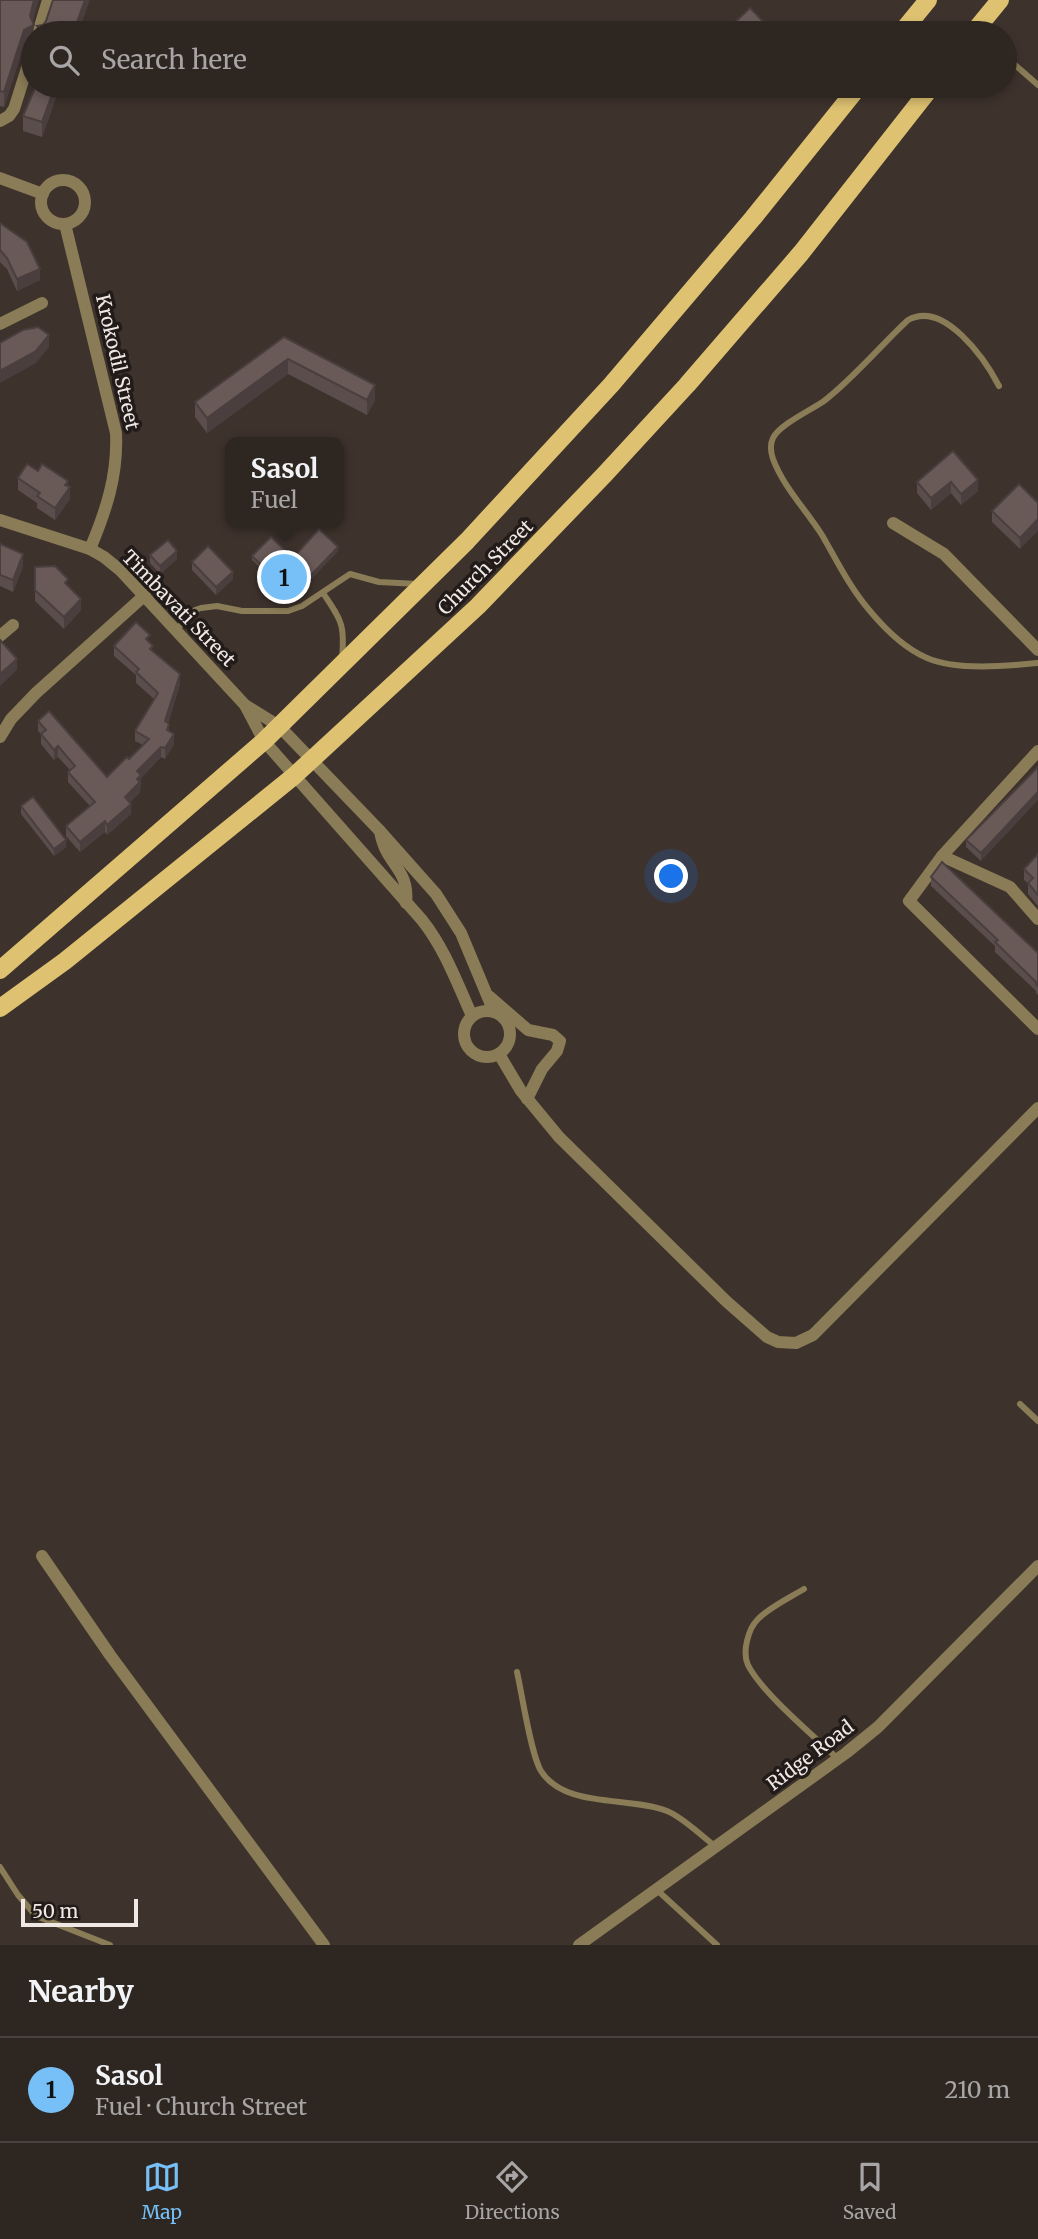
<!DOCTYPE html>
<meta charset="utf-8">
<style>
body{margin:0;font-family:Merriweather,serif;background:#3a322e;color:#f1f3f6}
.scale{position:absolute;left:21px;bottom:18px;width:117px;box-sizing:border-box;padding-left:7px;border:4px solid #f0e8e5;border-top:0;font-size:19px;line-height:24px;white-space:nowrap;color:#f0e8e5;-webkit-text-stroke:5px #211b19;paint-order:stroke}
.you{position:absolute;left:672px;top:877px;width:24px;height:24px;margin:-18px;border:5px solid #fff;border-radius:50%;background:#1a73e8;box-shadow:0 0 0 10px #1a73e833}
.badge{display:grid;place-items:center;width:46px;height:46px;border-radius:50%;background:#76c0f7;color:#111;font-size:23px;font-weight:700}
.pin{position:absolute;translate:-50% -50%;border:4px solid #fff;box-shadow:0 2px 7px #0006}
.popup{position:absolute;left:225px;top:437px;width:119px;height:91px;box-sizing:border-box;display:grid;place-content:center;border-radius:14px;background:#2e2621;filter:drop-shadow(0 2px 5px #0005);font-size:23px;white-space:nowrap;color:#a7a5a5}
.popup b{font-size:26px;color:#f1f3f6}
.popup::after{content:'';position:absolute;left:50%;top:100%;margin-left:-14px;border:14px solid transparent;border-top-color:#2e2621}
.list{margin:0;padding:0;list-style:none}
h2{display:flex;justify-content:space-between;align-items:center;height:91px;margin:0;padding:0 28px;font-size:30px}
h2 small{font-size:23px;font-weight:400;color:#a7a5a5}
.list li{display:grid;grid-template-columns:46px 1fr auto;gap:21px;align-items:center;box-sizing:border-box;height:105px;padding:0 28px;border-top:2px solid #49433f}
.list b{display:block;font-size:26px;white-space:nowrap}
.list p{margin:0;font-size:23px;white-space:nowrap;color:#a7a5a5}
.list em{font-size:23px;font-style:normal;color:#a7a5a5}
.icon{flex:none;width:38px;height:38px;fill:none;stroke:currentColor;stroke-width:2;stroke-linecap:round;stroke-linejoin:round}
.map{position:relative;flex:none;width:1038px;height:1945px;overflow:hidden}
.search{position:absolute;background:#2e2621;box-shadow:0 4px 10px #0003;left:21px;right:21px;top:21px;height:77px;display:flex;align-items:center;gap:18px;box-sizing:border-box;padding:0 24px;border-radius:38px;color:#a7a5a5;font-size:26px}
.sheet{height:196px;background:#2e2621}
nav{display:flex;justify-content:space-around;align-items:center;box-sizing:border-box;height:98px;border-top:2px solid #49433f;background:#2e2621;font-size:19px;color:#a7a5a5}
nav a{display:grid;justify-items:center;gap:4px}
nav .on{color:#76c0f7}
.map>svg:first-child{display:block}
</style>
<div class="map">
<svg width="1038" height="1945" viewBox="0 0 1038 1945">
<rect width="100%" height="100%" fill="#3e322c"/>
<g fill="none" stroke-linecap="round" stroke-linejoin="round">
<!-- service -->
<g stroke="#897c56" stroke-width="6">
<path d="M1005 56 1038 85"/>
<path d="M999 386C985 359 944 300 908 320 880 346 854 378 824 401 811 410 779 425 773 438 770 444 771 453 773 459 783 486 806 510 822 535 837 561 850 588 870 611 885 629 906 649 927 658 957 671 1007 666 1038 663"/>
<path d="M323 593C342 621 345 625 342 659"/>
<path d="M176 630 195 610 201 608 217 606 242 611H288L302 606 350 574 379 582 418 584"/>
<path d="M1020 1404 1038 1421"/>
<path d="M804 1589C789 1598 770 1607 758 1619 748 1629 742 1652 748 1665 762 1693 814 1736 838 1759"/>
<path d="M517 1672C522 1694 531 1755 541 1771 565 1809 630 1796 667 1811 684 1818 700 1835 715 1846"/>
<path d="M0 1867 18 1895 36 1916 110 1945"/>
<path d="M657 1890 717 1945"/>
</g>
<!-- minor -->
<g stroke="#897c56" stroke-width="12">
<path d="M38 33 48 0"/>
<path d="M0 121 9 116 14 109 33 49"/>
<path d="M0 178 43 194"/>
<circle cx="63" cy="202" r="22"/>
<path d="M65 224 116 433C118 475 106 511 90 549"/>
<path d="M0 324 42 303"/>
<path d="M0 520 90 549 104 557 120 570 245 705 264 741 422 920C445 949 457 983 472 1016"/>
<path d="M893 523 944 554 1038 650"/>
<path d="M0 636 13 625"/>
<path d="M245 705 279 726 380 831 436 894 461 933 494 1012"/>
<path d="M0 737 11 719 36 693 145 595"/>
<path d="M1038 751 942 856 909 901 1038 1029"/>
<path d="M380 831C385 865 410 868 406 903"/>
<path d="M942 856 1010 887 1038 919"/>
<path d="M490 997 528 1030 553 1035 560 1041 557 1051 542 1069 527 1099"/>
<circle cx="487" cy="1034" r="23"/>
<path d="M499 1054 521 1091 559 1137 726 1301 767 1337 778 1342 796 1343 813 1335 1038 1108"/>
<path d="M42 1556 110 1655 324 1945"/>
<path d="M579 1945 846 1753 878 1727 1038 1566"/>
</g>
<!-- primary -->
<g stroke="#dec271" stroke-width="18">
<path d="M901 33 928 0"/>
<path d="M973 33 1000 0"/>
<path d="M0 970 264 741 467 541 611 385 753 218 859 86"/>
<path d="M0 1008 65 961 294 776 478 606 605 474 687 385 801 253 932 86"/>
</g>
</g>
<!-- wall -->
<g fill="#5a4d4c">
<path d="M0 0 24 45 4 107 0 106Z"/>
<path d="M36 86H60L42 137 23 131V116Z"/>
<path d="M773 86H785L779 92Z"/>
<path d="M0 223 40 280 17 291 7 269 0 262Z"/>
<path d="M284 337 375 400 367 415 288 374 207 433 195 417V402Z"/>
<path d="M38 471 68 486 70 499 55 520 37 508V503L18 490V478Z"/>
<path d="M978 480V491L961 505 951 493 931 510 917 493V482Z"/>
<path d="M1038 503 1020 549 992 522V511Z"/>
<path d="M0 544 23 566 13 592 0 586Z"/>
<path d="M338 551 288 603 270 586V582L272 579 252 560V556L293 558Z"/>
<path d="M150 555 177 559 160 574 150 563Z"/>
<path d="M192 562 233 579 216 595 192 570Z"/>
<path d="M35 567 68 586 81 610 64 629 35 601Z"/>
<path d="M150 643 153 652 180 684 168 723 169 731 174 744 165 759 161 757 141 778 140 792 129 803 131 814 107 835 105 832 80 852 66 836V826L90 806 68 782V772L70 770 58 757 54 760 41 744V734L38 731V721L107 777 129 759 143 745 135 741V731L154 699 136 683V675L114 656V646Z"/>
<path d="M1038 767 981 861 966 847V840Z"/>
<path d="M21 806 66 847 54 856 21 814Z"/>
<path d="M1038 854V906L1028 894V883L1024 880V869Z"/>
<path d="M931 877 1038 953V995L1036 993V991L995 952V946L931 886Z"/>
</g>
<!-- shaded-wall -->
<g fill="#4a3f3e">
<path d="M34 0H39L31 27 34 25 33 41 24 45 4 107V92Z"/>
<path d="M85 0H90L78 33H73Z"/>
<path d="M55 86H60L42 137V122Z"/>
<path d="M779 86H785L779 92Z"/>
<path d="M40 269V280L17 291V279Z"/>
<path d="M49 335V347L36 363 0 383V371Z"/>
<path d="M288 359V374L207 433V418Z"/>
<path d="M375 385V400L367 415V400Z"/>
<path d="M978 480V491L961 505V494Z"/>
<path d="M68 481V490L70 487V499L55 520V508Z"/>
<path d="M951 482V493L931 510V498Z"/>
<path d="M1038 519V531L1020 549V538Z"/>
<path d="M338 547V551L288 603V599Z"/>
<path d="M177 551V559L160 574V566Z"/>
<path d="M23 554V566L13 592V580Z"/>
<path d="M233 572V579L216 595V587Z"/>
<path d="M81 599V610L64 629V617Z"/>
<path d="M17 659V670L0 686V674Z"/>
<path d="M180 674V684L165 731V721Z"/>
<path d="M174 734V744L165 759V748Z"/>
<path d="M58 746V757L54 760V750Z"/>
<path d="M161 747V757L141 778 140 792 125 808V797L137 771Z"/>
<path d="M1038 792V800L981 861V853Z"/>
<path d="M131 804V814L107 835V825Z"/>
<path d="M105 821V832L80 852V842Z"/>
<path d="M66 840V847L54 856V849Z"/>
</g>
<!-- building -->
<g fill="#695a58" stroke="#4a3f3e" stroke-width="2">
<path d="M0 0H34L30 16 34 25 24 30 4 92 0 91Z"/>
<path d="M53 0H85L73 33H41V31L37 26 43 25 46 21Z"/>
<path d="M750 8 774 33H734L729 28Z"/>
<path d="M36 86H55L42 122 23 116Z"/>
<path d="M0 223 27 242 40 269 17 279 7 258 0 250Z"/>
<path d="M38 327 49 335 36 351 0 371V343L23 330Z"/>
<path d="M284 337 375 385 367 400 288 359 207 418 195 402Z"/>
<path d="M953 451 978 480 961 494 951 482 931 498 917 482Z"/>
<path d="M27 464 38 471 42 464 68 481 65 485 70 487 55 508 37 496 40 493 18 478Z"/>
<path d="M1019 484 1038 503V519L1020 538 992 511Z"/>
<path d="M319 529 338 547 288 599 270 582 274 577 252 556 271 537 293 558Z"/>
<path d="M168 540 177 551 160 566 150 555Z"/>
<path d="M0 544 23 554 13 580 0 575Z"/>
<path d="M208 546 233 572 216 587 192 562Z"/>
<path d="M55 566 68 579 65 583 81 599 64 617 35 590V567Z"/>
<path d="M136 622 150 635 146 639 153 646 150 649 180 674 165 721 169 724 167 730 174 734 165 748 161 747 137 771 141 775 137 779 140 782 125 797 131 804 107 825 105 821 80 842 66 826 95 802 68 772 75 766 58 746 54 750 41 734 46 730 38 721 49 711 107 777 127 757 129 759 149 739 135 731 158 693 136 672 139 669 114 646Z"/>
<path d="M0 640 17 659 0 674Z"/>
<path d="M1038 767V792L981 853 966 840Z"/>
<path d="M33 797 66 840 54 849 21 806Z"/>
<path d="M1038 854V895L1028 883 1033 878 1024 869Z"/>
<path d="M942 862 1038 953V986L1036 984 1037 983 995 942 998 940 931 877Z"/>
</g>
<g text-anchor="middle" stroke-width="7" stroke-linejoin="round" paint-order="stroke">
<!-- street labels -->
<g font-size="19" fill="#f0e8e5" stroke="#211b19">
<text transform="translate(118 362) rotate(77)" y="7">Krokodil Street</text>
<text transform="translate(485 567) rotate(-45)" y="7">Church Street</text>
<text transform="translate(179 608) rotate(46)" y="7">Timbavati Street</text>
<text transform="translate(810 1755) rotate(-37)" y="7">Ridge Road</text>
</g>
</g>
</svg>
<div class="scale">50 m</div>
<div class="you"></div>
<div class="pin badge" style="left:284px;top:577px">1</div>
<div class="popup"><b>Sasol</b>Fuel</div>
<div class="search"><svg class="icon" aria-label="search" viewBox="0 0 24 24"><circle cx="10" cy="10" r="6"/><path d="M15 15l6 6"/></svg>Search here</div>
</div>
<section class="sheet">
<h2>Nearby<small></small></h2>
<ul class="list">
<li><span class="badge">1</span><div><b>Sasol</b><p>Fuel · Church Street</p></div><em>210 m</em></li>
</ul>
</section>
<nav>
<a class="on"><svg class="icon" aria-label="map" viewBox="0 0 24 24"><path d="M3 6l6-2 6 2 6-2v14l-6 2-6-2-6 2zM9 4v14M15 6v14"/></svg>Map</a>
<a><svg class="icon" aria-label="directions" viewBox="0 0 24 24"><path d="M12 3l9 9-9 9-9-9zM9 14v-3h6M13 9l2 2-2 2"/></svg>Directions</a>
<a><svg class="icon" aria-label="saved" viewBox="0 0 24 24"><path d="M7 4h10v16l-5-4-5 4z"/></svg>Saved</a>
</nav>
